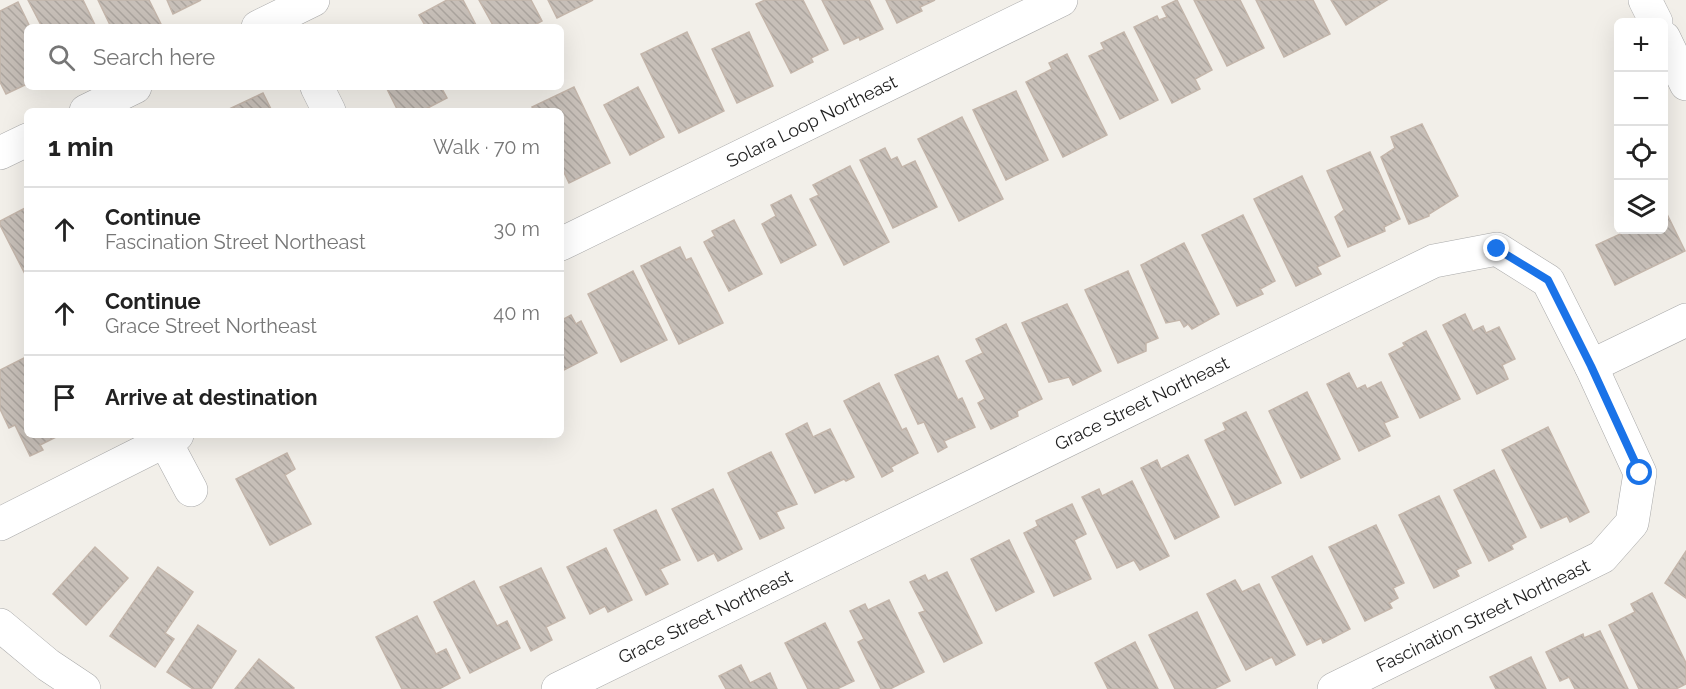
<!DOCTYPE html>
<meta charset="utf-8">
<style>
body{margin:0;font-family:Raleway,sans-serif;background:#f6f6f6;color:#222}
.controls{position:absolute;right:18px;top:18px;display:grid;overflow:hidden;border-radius:9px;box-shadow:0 6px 24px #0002}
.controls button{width:54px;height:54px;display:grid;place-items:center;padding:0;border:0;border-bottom:2px solid #e0e0e0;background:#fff;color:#222;font:30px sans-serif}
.stop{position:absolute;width:18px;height:18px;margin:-14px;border:4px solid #1a73e8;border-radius:50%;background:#fff}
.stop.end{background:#1a73e8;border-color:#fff;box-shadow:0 2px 6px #0008}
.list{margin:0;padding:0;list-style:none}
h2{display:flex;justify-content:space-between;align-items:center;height:78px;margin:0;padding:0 24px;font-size:26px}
h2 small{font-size:20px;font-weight:400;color:#767676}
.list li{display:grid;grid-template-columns:39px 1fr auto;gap:18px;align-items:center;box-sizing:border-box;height:84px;padding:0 24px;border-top:2px solid #e0e0e0}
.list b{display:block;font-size:22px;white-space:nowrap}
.list p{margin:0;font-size:20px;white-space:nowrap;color:#767676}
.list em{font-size:20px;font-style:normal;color:#767676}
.icon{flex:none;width:33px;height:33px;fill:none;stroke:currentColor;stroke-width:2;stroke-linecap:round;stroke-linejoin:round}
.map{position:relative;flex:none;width:1686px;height:689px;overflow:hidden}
.search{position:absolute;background:#fff;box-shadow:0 6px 24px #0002;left:24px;top:24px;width:540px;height:66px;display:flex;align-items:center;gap:15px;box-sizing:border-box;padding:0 21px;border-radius:9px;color:#767676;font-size:22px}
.panel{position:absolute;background:#fff;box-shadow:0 6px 24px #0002;left:24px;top:108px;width:540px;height:330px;border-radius:9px}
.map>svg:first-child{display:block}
</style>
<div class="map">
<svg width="1686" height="689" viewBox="0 0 1686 689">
<defs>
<pattern id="building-back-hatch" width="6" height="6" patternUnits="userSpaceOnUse" patternTransform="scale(1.5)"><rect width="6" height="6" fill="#c7bfb8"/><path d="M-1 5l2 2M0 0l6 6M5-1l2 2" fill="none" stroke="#aba49e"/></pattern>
</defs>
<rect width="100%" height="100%" fill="#f2efe9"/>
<!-- building -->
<g fill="url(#building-back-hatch)" stroke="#c4b6ab" stroke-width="1.5">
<path d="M28 0H83L96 27H42Z"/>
<path d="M98 0H149L161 24 154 27H111Z"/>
<path d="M167 0H201L173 14Z"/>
<path d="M447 0H463L477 27H426L419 15Z"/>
<path d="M479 0H531L542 21 531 27H494Z"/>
<path d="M548 0H593L557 18Z"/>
<path d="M765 0H803L828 50 811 58 813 62 791 73 756 4Z"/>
<path d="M822 0H869L883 29 860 40 859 37 844 44Z"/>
<path d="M886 0H935L920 7 922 11 897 23Z"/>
<path d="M1177 0 1212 70 1195 79 1200 89 1172 103 1134 27 1157 16 1159 20 1167 17 1162 7Z"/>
<path d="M1194 0H1240L1264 48 1227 66Z"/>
<path d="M1256 0H1313L1330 34 1284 57Z"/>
<path d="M1331 0H1387L1346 25Z"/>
<path d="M18 2 30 27H27V84L6 94 0 82V11Z"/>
<path d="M687 32 724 111 679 133 641 54Z"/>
<path d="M749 32 773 86 737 103 712 49Z"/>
<path d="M1124 32 1158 100 1120 119 1089 56 1104 49 1101 43Z"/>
<path d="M1067 54 1107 135 1063 157 1026 82 1052 69 1049 63Z"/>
<path d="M386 87H441L447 98 422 111H398Z"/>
<path d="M574 87 610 163 569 183 561 166V111H535L532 107Z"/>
<path d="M638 87 664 137 630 155 604 105Z"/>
<path d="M1016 91 1048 160 1006 180 973 110Z"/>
<path d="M263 93 272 111H225Z"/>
<path d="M962 117 1003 199 959 221 918 139Z"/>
<path d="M1422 124 1458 196 1429 214V216L1409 224 1381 157 1395 148 1391 137Z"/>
<path d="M885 148 891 160 897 157 902 167 915 161 937 207 893 228 860 160Z"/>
<path d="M1370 152 1400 219 1384 227 1385 231 1348 247 1335 217 1344 210 1327 171Z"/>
<path d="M850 166 889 242 844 265 810 199 819 195 813 185Z"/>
<path d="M1302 176 1340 256 1317 267 1321 274 1296 286 1254 199Z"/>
<path d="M791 195 816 245 781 263 762 224 776 216 771 205Z"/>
<path d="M27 207V278L0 225V221Z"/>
<path d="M1666 212 1685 251 1615 285 1596 245 1629 230H1664V213Z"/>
<path d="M1243 215 1275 281 1260 289 1263 294 1237 306 1202 235Z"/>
<path d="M734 220 762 274 729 291 704 242 715 236 712 231Z"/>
<path d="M1184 243 1219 314 1192 329 1188 324 1184 327 1180 320 1166 323 1141 265Z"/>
<path d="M680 247 686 260 691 258 723 323 679 344 641 266Z"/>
<path d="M633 271 667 340 621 362 588 294Z"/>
<path d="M1128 271 1158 338 1146 343V351L1118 363 1085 290Z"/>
<path d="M1067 304 1101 371 1073 385 1069 377 1049 382 1022 323Z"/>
<path d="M561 313 564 319 571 315 576 324 581 321 597 353 562 371Z"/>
<path d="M1465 314 1473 331 1483 326 1486 333 1499 327 1515 359 1502 365 1508 379 1477 394 1443 325Z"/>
<path d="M1006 324 1042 399 1017 411 1018 416 991 429 978 403 985 399 966 361 983 353 976 339Z"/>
<path d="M1426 331 1460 399 1420 418 1389 354 1405 346 1403 343Z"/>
<path d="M938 356 958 400 962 398 975 427 944 441 947 447 938 452 924 422 918 424 895 375Z"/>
<path d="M24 358 27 363V435H60L40 445 43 450 30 456 15 425 9 428 0 409V370Z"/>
<path d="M1349 373 1357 389 1365 385 1367 389 1381 382 1398 417 1384 423 1390 436 1359 451 1327 384Z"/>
<path d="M879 383 902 430 906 428 918 453 891 467 893 471 882 477 844 401Z"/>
<path d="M1307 392 1340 459 1301 478 1269 411Z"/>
<path d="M1246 412 1281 483 1235 505 1205 440 1226 430 1223 423Z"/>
<path d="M807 423 813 437 830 429 854 477 846 481 844 479 815 493 786 434Z"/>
<path d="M1548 427 1589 512 1570 522 1567 516 1541 528 1502 450Z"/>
<path d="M771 452 797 504 776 512 784 528 760 539 728 473Z"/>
<path d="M287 453 295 469 285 475 311 524 270 545 236 479Z"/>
<path d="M1188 455 1219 517 1175 539 1141 468 1157 460 1161 469Z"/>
<path d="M1494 470 1526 537 1511 545 1513 549 1489 561 1454 490Z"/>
<path d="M1132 481 1169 556 1140 570 1134 560 1117 568 1082 497 1099 489 1102 496Z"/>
<path d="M713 489 742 549 718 561 714 553 698 561 672 509Z"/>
<path d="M1439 496 1471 563 1456 570 1459 576 1434 588 1399 515Z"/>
<path d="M1072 504 1086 534 1074 540 1091 579 1054 596 1024 533 1038 526 1036 521Z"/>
<path d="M656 510 680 560 660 569 668 584 646 595 614 530Z"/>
<path d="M1376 525 1404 583 1393 588 1398 598 1389 603 1392 608 1365 621 1329 547Z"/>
<path d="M1009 540 1034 592 996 611 971 559Z"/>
<path d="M95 547 128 578 86 625 53 594Z"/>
<path d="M606 548 632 600 608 612 605 606 590 614 567 567Z"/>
<path d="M1686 551V598L1665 583Z"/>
<path d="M1312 556 1350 629 1323 643 1321 638 1307 645 1272 577Z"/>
<path d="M158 567 193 592 165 633 174 639 155 667 110 636Z"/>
<path d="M541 568 565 618 546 627 552 640 531 651 500 587Z"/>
<path d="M947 572 982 643 944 662 919 613 925 611 910 582 925 575 928 581Z"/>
<path d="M1235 580 1242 592 1259 584 1295 655 1276 665 1272 657 1246 670 1207 594Z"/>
<path d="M474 581 497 626 507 621 520 648 470 673 434 602Z"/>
<path d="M1652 593 1686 663V684L1676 689H1639L1609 625 1635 612 1631 604Z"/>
<path d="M889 600 924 672 890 689H881L858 642 864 639 850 611 865 604 868 610Z"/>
<path d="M1197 612 1230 681 1214 689H1175L1149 635Z"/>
<path d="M417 616 436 654 446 649 460 678 439 689H402L376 637Z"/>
<path d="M825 623 854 681 837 689H808L785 643Z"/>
<path d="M198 625 236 651 211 689H193L167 672Z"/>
<path d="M1600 631 1628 689H1575L1569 677 1560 681 1546 652 1583 634 1584 638Z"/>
<path d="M1135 642 1158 689H1108L1095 663Z"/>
<path d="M1531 657 1546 689H1496L1490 677Z"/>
<path d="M259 659 294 688 293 689H235Z"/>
<path d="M741 665 750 683 770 673 777 689H726L719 676Z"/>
</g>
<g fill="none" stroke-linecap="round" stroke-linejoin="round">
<!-- minor casing -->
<g stroke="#a9a9a9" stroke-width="34">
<g id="minor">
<path d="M1645 0 1656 22"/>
<path d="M258 27 313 0"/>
<path d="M1664 38 1686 84"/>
<path d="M317 87 329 111"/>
<path d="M86 111 135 87"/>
<path d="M0 153 27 140"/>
<path id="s1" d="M561 244 1061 0"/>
<path d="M1591 366 1686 320"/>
<path d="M165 441 191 490"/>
<path d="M0 524 177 435"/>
<path d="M0 625 48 665 84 689"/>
<path id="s2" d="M558 689 1434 261 1497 249 1548 281 1591 366 1640 473 1632 523 1602 557 1334 689"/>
</g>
</g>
<!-- minor -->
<use href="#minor" stroke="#fff" stroke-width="33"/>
</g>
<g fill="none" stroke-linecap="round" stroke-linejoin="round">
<!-- route -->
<path stroke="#1a73e8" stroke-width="8" d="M1497 249 1548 280 1591 366 1640 473"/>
</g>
<g text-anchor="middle" stroke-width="6" stroke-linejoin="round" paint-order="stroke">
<!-- street labels -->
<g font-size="18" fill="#222" stroke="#fff">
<text dy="6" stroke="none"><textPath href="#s1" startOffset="279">Solara Loop Northeast</textPath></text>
<text dy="6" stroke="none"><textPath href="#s2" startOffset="650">Grace Street Northeast</textPath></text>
<text transform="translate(1483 616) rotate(-26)" y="6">Fascination Street Northeast</text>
<text dy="6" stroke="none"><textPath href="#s2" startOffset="164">Grace Street Northeast</textPath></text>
</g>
</g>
</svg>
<div class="controls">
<button>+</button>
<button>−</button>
<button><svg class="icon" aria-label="locate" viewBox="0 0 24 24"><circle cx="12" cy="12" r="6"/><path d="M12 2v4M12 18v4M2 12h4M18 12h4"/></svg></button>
<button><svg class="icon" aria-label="layers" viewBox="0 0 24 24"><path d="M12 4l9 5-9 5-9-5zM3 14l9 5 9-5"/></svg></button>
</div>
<div class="stop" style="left:1640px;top:473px"></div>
<div class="stop end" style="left:1497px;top:249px"></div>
<div class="search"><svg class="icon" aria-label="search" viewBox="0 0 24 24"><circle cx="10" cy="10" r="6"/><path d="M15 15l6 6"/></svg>Search here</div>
<section class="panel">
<h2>1 min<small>Walk · 70 m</small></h2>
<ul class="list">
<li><svg class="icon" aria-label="ahead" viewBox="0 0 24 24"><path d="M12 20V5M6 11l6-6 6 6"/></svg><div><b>Continue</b><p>Fascination Street Northeast</p></div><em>30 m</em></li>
<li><svg class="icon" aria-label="ahead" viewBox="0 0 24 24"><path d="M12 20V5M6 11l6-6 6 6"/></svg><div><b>Continue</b><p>Grace Street Northeast</p></div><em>40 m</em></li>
<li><svg class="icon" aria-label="arrive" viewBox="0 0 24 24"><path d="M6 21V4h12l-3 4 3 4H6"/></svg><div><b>Arrive at destination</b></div></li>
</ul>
</section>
</div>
